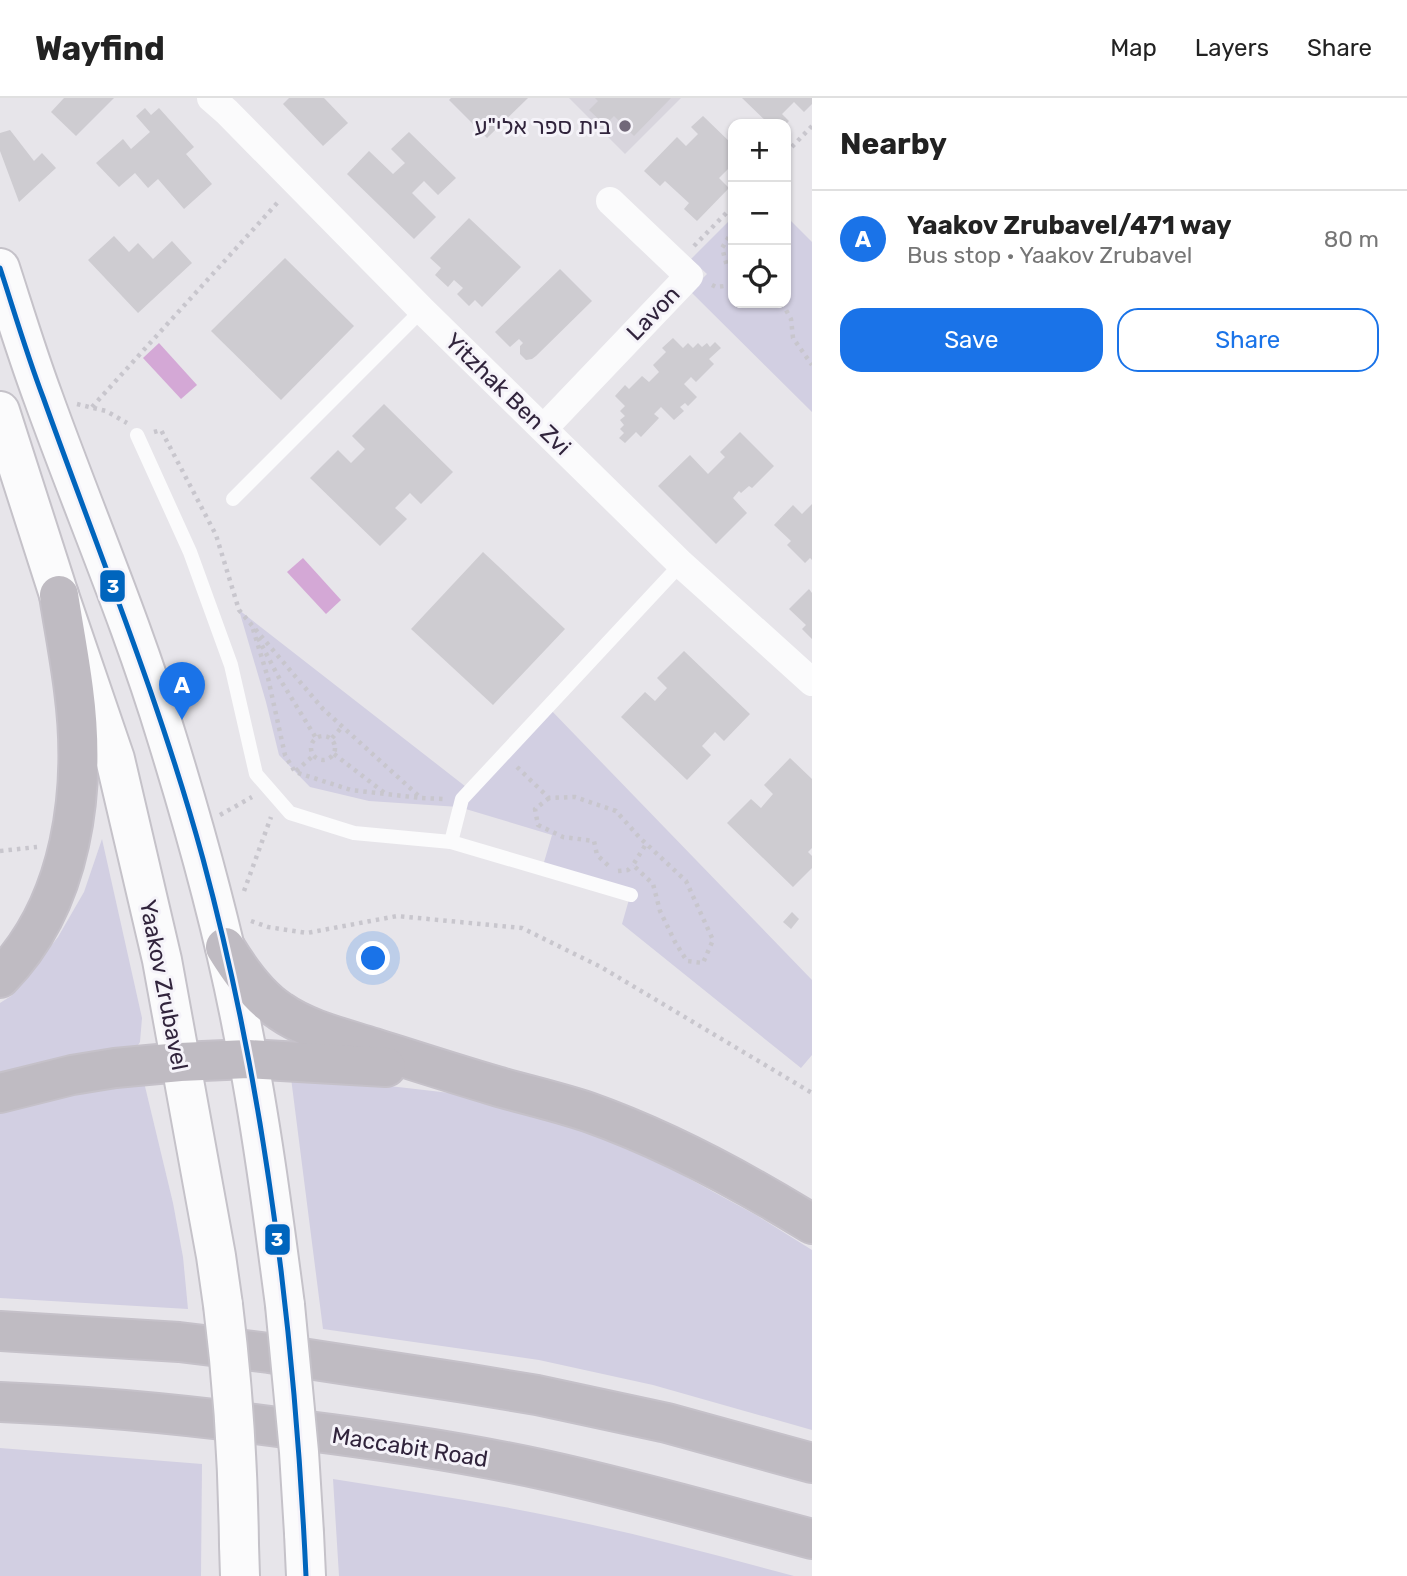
<!DOCTYPE html>
<meta charset="utf-8">
<style>
body{margin:0;font-family:Rubik,"Noto Sans Hebrew",sans-serif;background:#f6f6f6;color:#222}
.controls{position:absolute;right:21px;top:21px;display:grid;overflow:hidden;border-radius:14px;box-shadow:0 2px 5px #0004}
.controls button{width:63px;height:63px;display:grid;place-items:center;padding:0;border:0;border-bottom:2px solid #e0e0e0;background:#fff;color:#222;font:35px sans-serif}
.you{position:absolute;left:374px;top:861px;width:24px;height:24px;margin:-18px;border:5px solid #fff;border-radius:50%;background:#1a73e8;box-shadow:0 0 0 10px #1a73e833}
.badge{display:grid;place-items:center;width:46px;height:46px;border-radius:50%;background:#1a73e8;color:#fff;font-size:23px;font-weight:700}
.pin{position:absolute;translate:-50% -58px;filter:drop-shadow(0 2px 4px #0008)}
.pin::after{content:'';position:absolute;top:37px;width:24px;height:21px;background:inherit;clip-path:polygon(0 0,100% 0,50% 100%)}
.list{margin:0;padding:0;list-style:none}
h2{display:flex;justify-content:space-between;align-items:center;height:91px;margin:0;padding:0 28px;font-size:30px}
h2 small{font-size:23px;font-weight:400;color:#767676}
.list li{display:grid;grid-template-columns:46px 1fr auto;gap:21px;align-items:center;box-sizing:border-box;height:98px;padding:0 28px;border-top:2px solid #e0e0e0}
.list b{display:block;font-size:26px;white-space:nowrap}
.list p{margin:0;font-size:23px;white-space:nowrap;color:#767676}
.list em{font-size:23px;font-style:normal;color:#767676}
.actions{display:flex;gap:14px;padding:21px 28px}
.actions a{flex:1;padding:16px 0;border:2px solid #1a73e8;border-radius:21px;text-align:center;font-size:24px;color:#1a73e8}
.actions .main{background:#1a73e8;color:#fff}
.icon{flex:none;width:38px;height:38px;fill:none;stroke:currentColor;stroke-width:2;stroke-linecap:round;stroke-linejoin:round}
.map{position:relative;flex:none;width:812px;height:1478px;overflow:hidden}
header{display:flex;align-items:center;gap:42px;box-sizing:border-box;height:98px;padding:0 35px;background:#fff;border-bottom:2px solid #e0e0e0}
header strong{font-size:33px}
nav{display:flex;gap:38px;margin-inline-start:auto;font-size:24px}
main{display:flex}
aside{flex:1;background:#fff}
.map>svg:first-child{display:block}
</style>
<header>
<strong>Wayfind</strong>
<nav><a>Map</a><a>Layers</a><a>Share</a></nav>
</header>
<main>
<div class="map">
<svg width="812" height="1478" viewBox="0 0 812 1478">
<rect width="100%" height="100%" fill="#e7e5ea"/>
<!-- built -->
<path fill="#d8d5dd" d="M569 0H681L625 56Z"/>
<!-- green -->
<g fill="#d2cfe2">
<path d="M786 118 812 144V314L690 193 707 176 691 161 733 119V205H786Z"/>
<path d="M239 512 470 692 548 609 812 882V957L801 970 622 826 630 798 542 771 552 737 459 709 369 703 310 689 279 657 266 604Z"/>
<path d="M102 741 142 920 140 944 133 955 0 980V905L11 898 58 839 84 794Z"/>
<path d="M143 980 173 1105 183 1159 188 1211 0 1200V1011Z"/>
<path d="M291 980 363 985 459 996 587 1033 653 1061 756 1117 812 1152V1332L653 1287 539 1262 323 1231Z"/>
<path d="M0 1350 202 1366 201 1478H0Z"/>
<path d="M333 1381C409 1393 485 1404 560 1420 639 1436 716 1457 794 1478H339Z"/>
</g>
<!-- water -->
<g fill="#d4a8d6">
<path d="M159 245 197 287 181 301 143 260Z"/>
<path d="M303 460 341 502 326 516 287 474Z"/>
</g>
<!-- building -->
<g fill="#ceccd1">
<path d="M64 0H114L76 38 51 14Z"/>
<path d="M289 0H324L348 25 323 48 283 6Z"/>
<path d="M451 0H528L487 40 449 2Z"/>
<path d="M595 0H671L634 38 614 18 605 27 589 12 598 3Z"/>
<path d="M742 0H812V6L804 14 794 4 782 16 789 23 786 26H769Z"/>
<path d="M145 10 151 17 159 10 194 49 186 56 212 86 184 111 158 81 148 90 135 75 119 89 96 65 123 41 131 51 150 34 136 18Z"/>
<path d="M703 18 733 47V70L731 68 719 80 729 90 697 123 684 111 689 105 665 83 660 88 644 73 677 39 686 48 698 36 691 29Z"/>
<path d="M10 32 34 63 42 55 56 70 19 104 0 53V35Z"/>
<path d="M409 34 456 80 438 97 424 83 412 95 436 119 414 141 347 76 369 53 393 76 405 65 391 51Z"/>
<path d="M469 120 521 169 482 209 475 202 469 208 457 196 463 190 454 182 448 189 435 177 441 170 430 160Z"/>
<path d="M114 138 129 154 138 145 153 161 172 143 192 165 138 215 88 162Z"/>
<path d="M285 160 354 228 281 302 211 233Z"/>
<path d="M560 171 592 203 536 258 532 261 526 262 520 256V248L523 245 519 241 510 249 495 234Z"/>
<path d="M673 240 683 250 688 245 693 250 698 245 702 249 707 245 710 249 715 244 721 250 709 261 714 266 696 284 691 279 684 286 697 299 688 308 685 305 680 309 684 313 674 322 661 309 654 316 659 320 641 339 636 334 625 345 619 340 624 335 620 331 624 327 620 322 625 318 620 313 625 308 615 298 625 287 629 291 642 278 649 284 659 274 653 267 666 254 662 250Z"/>
<path d="M384 306 453 374 421 406 410 395 395 410 407 421 380 448 310 380 338 352 351 365 365 351 352 338Z"/>
<path d="M740 334 774 368 752 390 749 388 741 395 739 393 733 400 747 415 716 446 658 388 690 357 708 376 725 359 720 354Z"/>
<path d="M812 406V462L810 460 805 465 787 447 791 443 774 427 793 407 802 416Z"/>
<path d="M483 454 565 531 493 607 411 531Z"/>
<path d="M809 491 812 495V541L802 531 806 527 789 511Z"/>
<path d="M684 553 750 616 724 643 715 634 702 648 711 657 687 682 621 619 645 594 655 603 667 590 657 580Z"/>
<path d="M790 660 812 681V750L808 754 812 758V770L793 789 727 725 751 701 761 710 773 696 764 687Z"/>
<path d="M792 814 799 821 791 831 783 824Z"/>
</g>
<g fill="none" stroke-linecap="round" stroke-linejoin="round">
<!-- secondary casing -->
<g stroke="#c5c2c9" stroke-width="42">
<g id="secondary">
<path d="M0 170C14 213 27 256 43 299 84 413 132 524 167 640 197 737 224 834 243 934 261 1024 273 1116 285 1207"/>
<path d="M0 313 59 497 115 661 162 862 216 1158 223 1207"/>
<path d="M304 1435 306 1478"/>
<path d="M239 1447 240 1478"/>
</g>
</g>
<!-- highway casing -->
<g stroke="#c5c1c9" stroke-width="42">
<g id="highway">
<path d="M225 849C239 872 257 898 280 913 307 932 343 940 374 950 415 963 455 976 496 988 527 997 558 1004 588 1014 667 1042 741 1082 812 1126"/>
<path d="M0 880C73 806 87 691 74 592 70 560 64 529 59 497"/>
<path d="M0 995 72 977 115 970 180 964 248 961 386 969"/>
<path d="M0 1233 179 1244 269 1255 465 1285 537 1297 667 1325 812 1365"/>
<path d="M0 1304C101 1308 200 1318 300 1332 381 1342 461 1354 540 1371 632 1391 722 1417 812 1441"/>
</g>
</g>
<!-- path -->
<g stroke="#c8c6cd" stroke-width="4.5" stroke-dasharray="3.5 5" stroke-linecap="butt">
<path d="M786 55 812 28"/>
<path d="M733 132 722 150 727 168 733 173"/>
<path d="M694 148 733 108"/>
<path d="M712 187 716 189 733 187"/>
<path d="M782 205 791 221 793 240 812 267"/>
<path d="M77 306 106 313 127 325"/>
<path d="M92 309 279 103"/>
<path d="M154 334 161 332 216 437 239 512 323 611 421 700 443 701"/>
<path d="M253 531 268 580 285 657 295 674 351 692 421 700"/>
<path d="M258 540 278 578 316 640"/>
<circle cx="323" cy="650" r="12"/>
<path d="M332 640 342 629"/>
<path d="M334 656 386 696"/>
<path d="M517 669 549 700 575 699 616 713 640 740 686 783 713 842 703 865 687 863 675 844 660 813 653 786 633 767 646 746"/>
<path d="M296 673 314 657"/>
<path d="M549 700 535 711 538 727 563 739 594 743 597 757 611 770"/>
<path d="M220 717 252 699"/>
<path d="M0 753 37 749"/>
<path d="M618 773 628 772 633 767"/>
<path d="M244 793 271 719"/>
<path d="M251 823 268 829 307 835 397 818 522 830 601 869 812 995"/>
</g>
<!-- lane -->
<g stroke="#fbfbfc" stroke-width="14">
<path d="M137 337 190 454 231 567 256 676 290 715 354 735 451 744 631 797"/>
<path d="M233 401 422 212"/>
<path d="M451 744 462 701 681 466"/>
</g>
<!-- street -->
<g stroke="#fbfbfc" stroke-width="28">
<path d="M211 0 227 14 422 212 681 466 812 584"/>
<path d="M544 330 689 178 610 103"/>
</g>
<!-- secondary -->
<use href="#secondary" stroke="#fbfbfc" stroke-width="38"/>
<!-- highway -->
<use href="#highway" stroke="#bfbbc2" stroke-width="38"/>
<!-- secondary-bridge casing -->
<g stroke="#c5c2c9" stroke-width="42" stroke-linecap="butt">
<g id="secondary-bridge">
<path d="M223 1207C233 1287 238 1366 239 1447"/>
<path d="M285 1207 299 1354 304 1435"/>
</g>
</g>
<!-- secondary-bridge -->
<use href="#secondary-bridge" stroke="#fbfbfc" stroke-width="38"/>
<!-- bus-1 casing -->
<g stroke="#f5f3f9" stroke-width="10">
<path id="bus-1" d="M0 170C14 213 27 257 43 299 98 453 160 603 203 761 266 994 295 1237 306 1478"/>
</g>
<!-- bus-1 -->
<use href="#bus-1" stroke="#0065bd" stroke-width="5"/>
</g>
<!-- markers -->
<circle fill="#716879" stroke="#f5f3f9" stroke-width="2.5" cx="625" cy="28" r="7"/>
<g text-anchor="middle" stroke-width="6" stroke-linejoin="round" paint-order="stroke">
<!-- poi labels -->
<g font-size="23" fill="#31243c" stroke="#f5f3f9" text-anchor="end">
<text x="611" y="36">בית ספר אלי"ע</text>
</g>
<!-- street labels -->
<g font-size="23" fill="#31243c" stroke="#f5f3f9">
<text transform="translate(653 215) rotate(-46)" y="8">Lavon</text>
<text transform="translate(508 296) rotate(44)" y="8">Yitzhak Ben Zvi</text>
<text transform="translate(164 887) rotate(79)" y="8">Yaakov Zrubavel</text>
<text transform="translate(410 1349) rotate(9)" y="8">Maccabit Road</text>
</g>
</g>
<g stroke="#f5f3f9" stroke-width="2.5">
<rect x="99" y="471" width="27" height="34" rx="7" fill="#0065bd"/>
<rect x="264" y="1125" width="27" height="33" rx="7" fill="#0065bd"/>
</g>
<g font-size="19" text-anchor="middle" font-weight="bold" fill="#fff">
<text x="113" y="495">3</text>
<text x="277" y="1148">3</text>
</g>
</svg>
<div class="controls">
<button>+</button>
<button>−</button>
<button><svg class="icon" aria-label="locate" viewBox="0 0 24 24"><circle cx="12" cy="12" r="6"/><path d="M12 2v4M12 18v4M2 12h4M18 12h4"/></svg></button>
</div>
<div class="you"></div>
<div class="pin badge" style="left:182px;top:622px">A</div>
</div>
<aside>
<h2>Nearby<small></small></h2>
<ul class="list">
<li><span class="badge">A</span><div><b>Yaakov Zrubavel/471 way</b><p>Bus stop · Yaakov Zrubavel</p></div><em>80 m</em></li>
</ul>
<div class="actions"><a class="main">Save</a><a>Share</a></div>
</aside>
</main>
